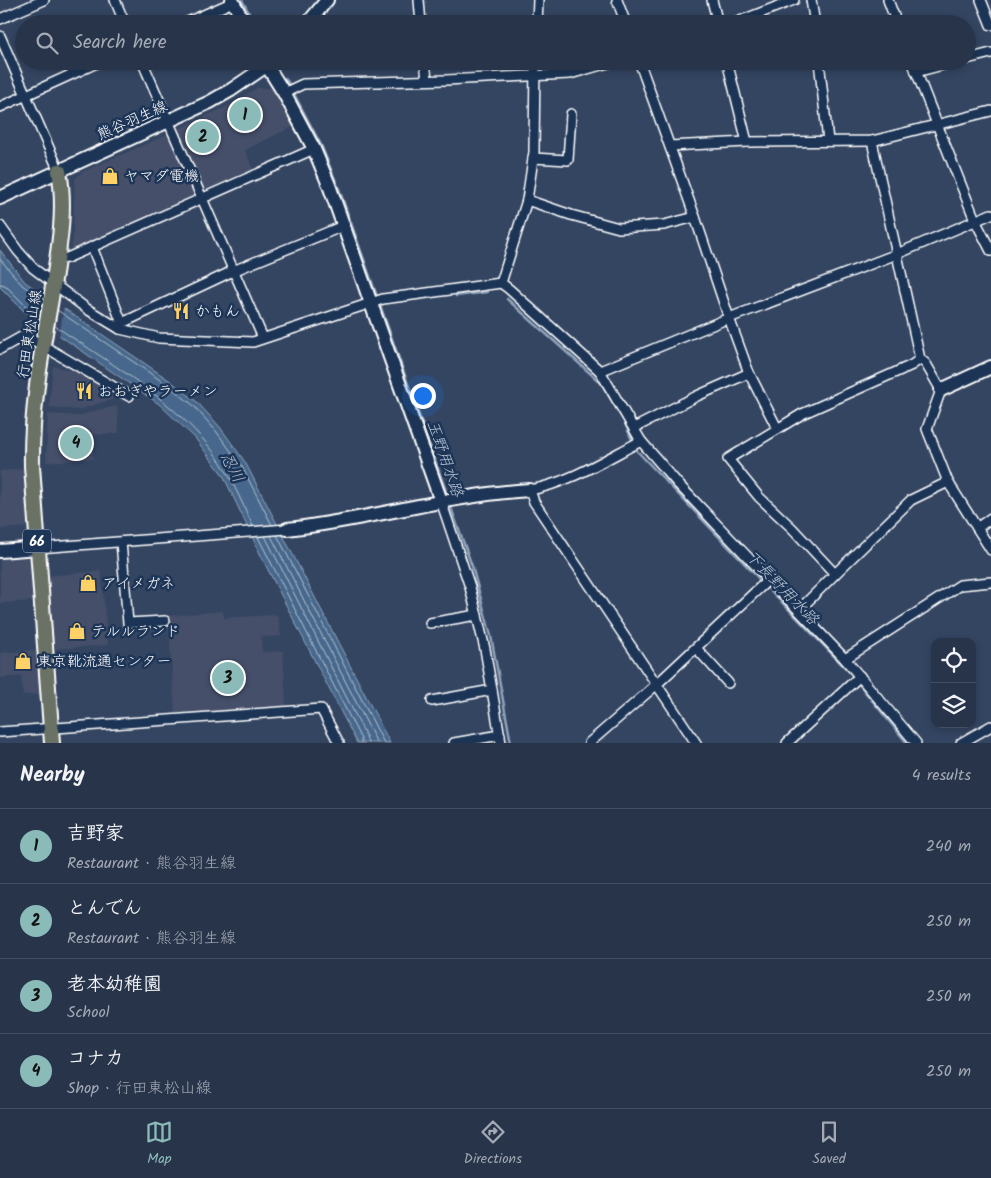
<!DOCTYPE html>
<meta charset="utf-8">
<style>
body{margin:0;font-family:Kalam,"Klee One",sans-serif;background:#2f3c51;color:#f1f3f6}
.controls{position:absolute;right:15px;bottom:15px;display:grid;overflow:hidden;border-radius:10px;box-shadow:0 2px 8px #0003}
.controls button{width:45px;height:45px;display:grid;place-items:center;padding:0;border:0;border-bottom:1px solid #434f62;background:#27344a;color:#f1f3f6;font:25px sans-serif}
.you{position:absolute;left:422px;top:395px;width:18px;height:18px;margin:-12px;border:4px solid #fff;border-radius:50%;background:#1a73e8;box-shadow:0 0 0 8px #1a73e833}
.badge{display:grid;place-items:center;width:32px;height:32px;border-radius:50%;background:#8bbbb9;color:#111;font-size:16px;font-weight:700}
.pin{position:absolute;translate:-50% -50%;border:2px solid #fff;box-shadow:0 1px 5px #0006}
.list{margin:0;padding:0;list-style:none}
h2{display:flex;justify-content:space-between;align-items:center;height:65px;margin:0;padding:0 20px;font-size:21px}
h2 small{font-size:16px;font-weight:400;color:#a4aab5}
.list li{display:grid;grid-template-columns:32px 1fr auto;gap:15px;align-items:center;box-sizing:border-box;height:75px;padding:0 20px;border-top:1px solid #434f62}
.list b{display:block;font-size:19px;white-space:nowrap}
.list p{margin:0;font-size:16px;white-space:nowrap;color:#a4aab5}
.list em{font-size:16px;font-style:normal;color:#a4aab5}
.icon{flex:none;width:28px;height:28px;fill:none;stroke:currentColor;stroke-width:2;stroke-linecap:round;stroke-linejoin:round}
.map{position:relative;flex:none;width:991px;height:743px;overflow:hidden}
.search{position:absolute;background:#27344a;box-shadow:0 2px 8px #0003;left:15px;right:15px;top:15px;height:55px;display:flex;align-items:center;gap:12px;box-sizing:border-box;padding:0 18px;border-radius:28px;color:#a4aab5;font-size:19px}
.sheet{height:365px;background:#27344a}
nav{display:flex;justify-content:space-around;align-items:center;box-sizing:border-box;height:70px;border-top:1px solid #434f62;background:#27344a;font-size:14px;color:#a4aab5}
nav a{display:grid;justify-items:center;gap:2px}
nav .on{color:#8bbbb9}
.map>svg:first-child{display:block}
</style>
<div class="map">
<svg width="991" height="743" viewBox="0 0 991 743">
<rect width="100%" height="100%" fill="#344562"/>
<filter id="ink" filterUnits="userSpaceOnUse"><feTurbulence type="fractalNoise" baseFrequency=".02" numOctaves="2"/><feDisplacementMap in="SourceGraphic" scale="10" xChannelSelector="R" yChannelSelector="G"/><feConvolveMatrix kernelMatrix="1 2 1 2 8 2 1 2 1" color-interpolation-filters="sRGB"/></filter>
<g filter="url(#ink)">
<!-- built -->
<g fill="#44506a">
<path d="M257 88H274L294 126 245 150 253 170 204 193 176 130 226 107Z"/>
<path d="M169 134 195 194 194 197 71 251 73 238 75 179 82 172Z"/>
<path d="M53 366 89 375 123 396 78 410 49 407Z"/>
<path d="M117 406 119 433 92 435 93 459 46 462 48 414 80 416 93 411Z"/>
<path d="M23 469 25 471 29 527 0 529V471Z"/>
<path d="M27 554 31 558 35 601 0 603V556Z"/>
<path d="M101 571 108 645 52 649 47 576Z"/>
<path d="M223 611 224 618 276 615 278 618 281 636 261 637 262 652 283 651 286 704 284 706 177 714 175 712 168 616Z"/>
<path d="M38 650 42 694 23 695 21 676 0 678V653Z"/>
</g>
<!-- water -->
<path fill="#46678c" stroke="#90a4ba" d="M0 250 25 282 169 380 196 401 220 427 245 462 390 743H357L264 562 223 475 195 438 159 404 24 311 0 287Z"/>
<!-- pier -->
<path fill="#344562" d="M40 289 64 305 59 338 35 321Z"/>
<g fill="none" stroke-linecap="round" stroke-linejoin="round">
<!-- shore -->
<g stroke="#b5c2d1" stroke-width="1">
<path d="M0 259 22 285 43 300"/>
<path d="M0 284 5 285 27 307 40 316"/>
<path d="M57 310 166 384 193 405 216 431 241 465 272 525"/>
<path d="M55 326C114 366 192 410 228 474 237 491 245 509 253 526"/>
<path d="M277 535 384 743"/>
<path d="M265 536 366 736 368 743"/>
<path d="M271 536 377 743"/>
<path d="M258 537 361 739V743"/>
</g>
<!-- stream -->
<g stroke="#90a4ba" stroke-width="2.5">
<path d="M242 0 255 24"/>
<path d="M285 78 291 87"/>
<path d="M293 92 321 145 339 189 448 497"/>
<path d="M456 296 487 292"/>
<path d="M507 299 601 383 624 421 632 440"/>
<path d="M637 451 762 582"/>
<path d="M450 505 472 566 491 636 511 743"/>
<path d="M766 586 854 677"/>
<path d="M857 682 907 743"/>
</g>
<!-- street casing -->
<g stroke="#fff" stroke-width="12">
<g id="street">
<path d="M115 0 125 24"/>
<path d="M419 0 421 24"/>
<path d="M617 0 626 24"/>
<path d="M712 0 718 24"/>
<path d="M811 0 815 24"/>
<path d="M888 0 897 24"/>
<path d="M981 0 991 25"/>
<path d="M0 19 44 0"/>
<path d="M183 24 233 2"/>
<path d="M537 24 538 0"/>
<path d="M732 24 794 0"/>
<path d="M0 36 59 171"/>
<path d="M967 59 991 53"/>
<path d="M142 61 263 338"/>
<path d="M425 61 427 80"/>
<path d="M639 61 695 217"/>
<path d="M727 61 747 142"/>
<path d="M819 61 828 141"/>
<path d="M912 61 975 220 991 251"/>
<path d="M916 72 958 61"/>
<path d="M284 93 303 84 446 80 570 74 615 61"/>
<path d="M0 107 101 61"/>
<path d="M872 141 920 359"/>
<path d="M670 146 747 142 872 141 991 111"/>
<path d="M533 158 568 160 571 114"/>
<path d="M527 200 571 215 619 228 664 225 695 217 729 318 749 373"/>
<path d="M0 226 18 251 33 268 87 309 120 329 159 338 253 342 383 299 501 283 509 289 600 371 641 441 679 485 845 659 916 743"/>
<path d="M92 247 122 323"/>
<path d="M57 259 67 258 314 149"/>
<path d="M501 283 527 200 534 152 535 61"/>
<path d="M120 329 122 323 233 271 343 226"/>
<path d="M0 349 25 335 129 396"/>
<path d="M600 371 729 318 897 254 991 214"/>
<path d="M634 428 697 396 749 373 777 428"/>
<path d="M641 441C606 459 569 483 530 490L534 502 696 743"/>
<path d="M441 501 470 587 485 649 501 743"/>
<path d="M977 528 991 518"/>
<path d="M121 542 128 623 165 621"/>
<path d="M38 548 287 529"/>
<path d="M835 574 911 500 948 482 991 550"/>
<path d="M799 610 835 574 792 528 759 497 728 459 802 414 912 365 920 359 926 364 941 390 927 429 948 482"/>
<path d="M430 623 477 615"/>
<path d="M696 648 728 683"/>
<path d="M845 659 960 585 991 582"/>
<path d="M432 701 492 690"/>
<path d="M0 732 321 709 339 743"/>
<path d="M454 743 500 735"/>
<path d="M589 743 656 685 768 580"/>
<path d="M787 743 860 676"/>
<path d="M961 743 991 726"/>
</g>
</g>
<!-- secondary casing -->
<g stroke="#fff" stroke-width="16">
<g id="secondary">
<path d="M232 0 245 24"/>
<path d="M307 24 327 0"/>
<path d="M264 61 284 93 314 149 329 185 441 501"/>
<path d="M0 198 210 102 231 90 272 62"/>
<path d="M941 390 991 367"/>
<path d="M287 529C369 520 448 495 530 490"/>
<path d="M0 551 38 548"/>
</g>
</g>
<!-- primary casing -->
<g stroke="#fff" stroke-width="18">
<path id="primary" d="M52 743 32 466C31 410 41 355 51 299 57 258 67 213 59 171"/>
</g>
<!-- street -->
<use href="#street" stroke="#1d3557" stroke-width="9"/>
<!-- secondary -->
<use href="#secondary" stroke="#1d3557" stroke-width="12"/>
<!-- primary -->
<use href="#primary" stroke="#6a7165" stroke-width="14"/>
</g>
</g>
<!-- icons -->
<defs>
<g id="shop-bare" transform="scale(1.35)"><path d="M-5-2.5h2.3a2.7 3.5 0 0 1 5.4 0H5L5.5 6h-11ZM-1.5-2.5h3a1.5 2.3 0 0 0-3 0Z" fill="#ffd166" stroke="#1d3557" stroke-width="2.5" paint-order="stroke"/></g>
<g id="restaurant-bare" transform="scale(1.35)"><path d="M-5-6h1v4h1v-4h1v4h1v-4h1v5L-1.5 .5V6h-2V.5L-5-1ZM5-6V6H3V1.5H1.5Q1.5-4 5-6Z" fill="#ffd166" stroke="#1d3557" stroke-width="2.5" paint-order="stroke"/></g>
</defs>
<g fill-rule="evenodd">
<use href="#shop-bare" x="110" y="176"/>
<use href="#restaurant-bare" x="181" y="311"/>
<use href="#restaurant-bare" x="84" y="391"/>
<use href="#shop-bare" x="88" y="583"/>
<use href="#shop-bare" x="77" y="631"/>
<use href="#shop-bare" x="23" y="661"/>
</g>
<g text-anchor="middle" stroke-width="5" stroke-linejoin="round" paint-order="stroke">
<!-- shield labels -->
<rect fill="#1d3557" stroke="#bbc2cd" stroke-width="1" x="23" y="529.5" width="28" height="23" rx="4"/>
<g font-size="14" font-weight="bold" fill="#fff">
<text x="37" y="546">66</text>
</g>
<!-- street labels -->
<g font-size="15" fill="#fff" stroke="#1d3557">
<text transform="translate(132 120) rotate(-24)" y="5">熊谷羽生線</text>
<text transform="translate(29 334) rotate(-81)" y="5">行田東松山線</text>
</g>
<!-- poi labels -->
<g font-size="15" fill="#fff" stroke="#1d3557" text-anchor="start">
<text x="124" y="181">ヤマダ電機</text>
<text x="195" y="316">かもん</text>
<text x="98" y="396">おおぎやラーメン</text>
<text x="102" y="588">アイメガネ</text>
<text x="91" y="636">テルルランド</text>
<text x="37" y="666">東京靴流通センター</text>
</g>
<!-- water labels -->
<g font-size="16" font-style="italic" fill="#b5c2d1" stroke="#1d3557">
<text transform="translate(446 458) rotate(71)" y="6">玉野用水路</text>
<text transform="translate(233 467) rotate(62)" y="6">忍川</text>
<text transform="translate(783 587) rotate(46)" y="6">下長野用水路</text>
</g>
</g>
</svg>
<div class="controls">
<button><svg class="icon" aria-label="locate" viewBox="0 0 24 24"><circle cx="12" cy="12" r="6"/><path d="M12 2v4M12 18v4M2 12h4M18 12h4"/></svg></button>
<button><svg class="icon" aria-label="layers" viewBox="0 0 24 24"><path d="M12 4l9 5-9 5-9-5zM3 14l9 5 9-5"/></svg></button>
</div>
<div class="you"></div>
<div class="pin badge" style="left:245px;top:115px">1</div>
<div class="pin badge" style="left:203px;top:137px">2</div>
<div class="pin badge" style="left:228px;top:678px">3</div>
<div class="pin badge" style="left:76px;top:443px">4</div>
<div class="search"><svg class="icon" aria-label="search" viewBox="0 0 24 24"><circle cx="10" cy="10" r="6"/><path d="M15 15l6 6"/></svg>Search here</div>
</div>
<section class="sheet">
<h2>Nearby<small>4 results</small></h2>
<ul class="list">
<li><span class="badge">1</span><div><b>吉野家</b><p>Restaurant · 熊谷羽生線</p></div><em>240 m</em></li>
<li><span class="badge">2</span><div><b>とんでん</b><p>Restaurant · 熊谷羽生線</p></div><em>250 m</em></li>
<li><span class="badge">3</span><div><b>老本幼稚園</b><p>School</p></div><em>250 m</em></li>
<li><span class="badge">4</span><div><b>コナカ</b><p>Shop · 行田東松山線</p></div><em>250 m</em></li>
</ul>
</section>
<nav>
<a class="on"><svg class="icon" aria-label="map" viewBox="0 0 24 24"><path d="M3 6l6-2 6 2 6-2v14l-6 2-6-2-6 2zM9 4v14M15 6v14"/></svg>Map</a>
<a><svg class="icon" aria-label="directions" viewBox="0 0 24 24"><path d="M12 3l9 9-9 9-9-9zM9 14v-3h6M13 9l2 2-2 2"/></svg>Directions</a>
<a><svg class="icon" aria-label="saved" viewBox="0 0 24 24"><path d="M7 4h10v16l-5-4-5 4z"/></svg>Saved</a>
</nav>
